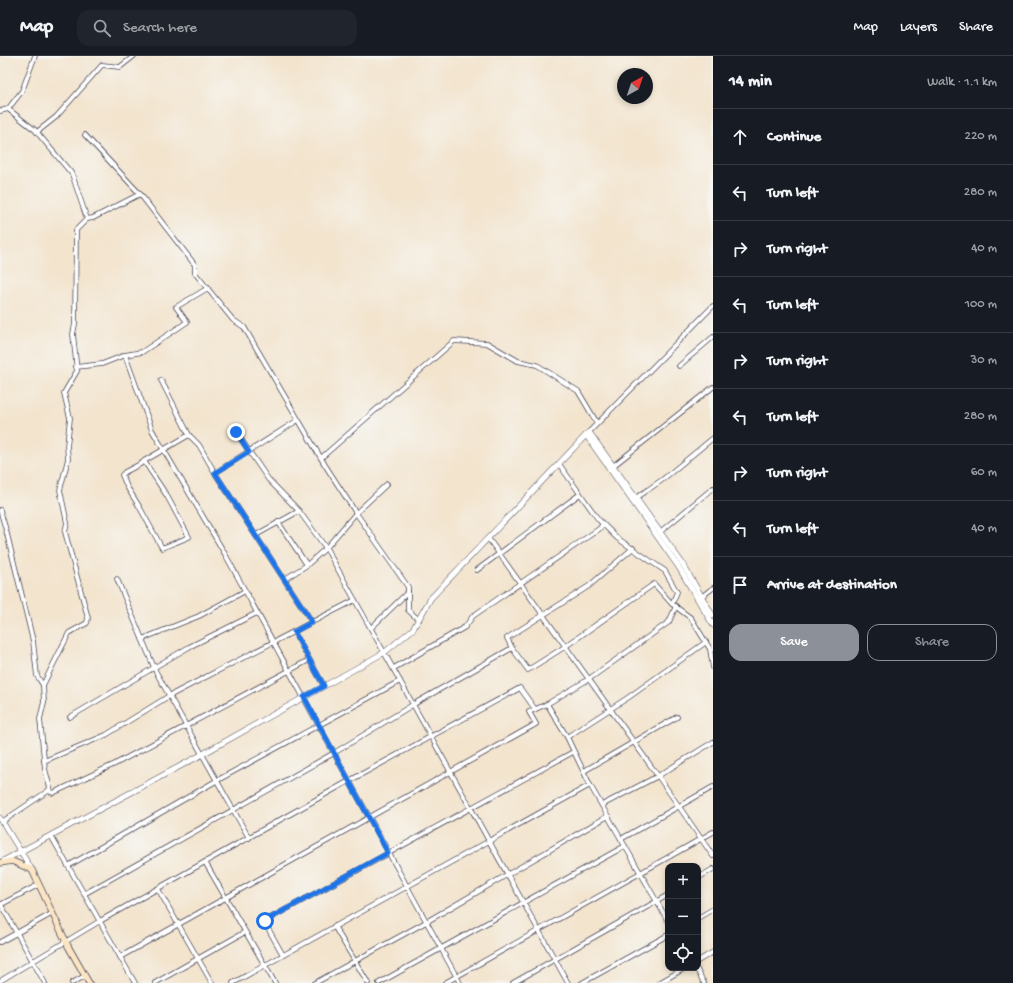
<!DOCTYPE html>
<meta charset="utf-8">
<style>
body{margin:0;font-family:"Gochi Hand",sans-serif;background:#20242c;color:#f1f3f6}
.controls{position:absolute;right:12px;bottom:12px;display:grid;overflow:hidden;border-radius:8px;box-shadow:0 2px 6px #0003}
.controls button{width:36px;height:36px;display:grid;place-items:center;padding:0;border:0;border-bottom:1px solid #363941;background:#171b24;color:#f1f3f6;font:20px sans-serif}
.compass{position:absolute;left:617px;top:12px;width:36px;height:36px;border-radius:50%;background:#171b24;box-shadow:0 2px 6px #0003;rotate:40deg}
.stop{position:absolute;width:12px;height:12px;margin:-9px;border:3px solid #1a73e8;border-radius:50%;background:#fff}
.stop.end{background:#1a73e8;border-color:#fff;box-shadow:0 1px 4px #0008}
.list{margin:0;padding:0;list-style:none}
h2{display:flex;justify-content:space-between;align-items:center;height:52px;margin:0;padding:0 16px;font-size:17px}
h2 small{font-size:13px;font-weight:400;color:#9ea1a6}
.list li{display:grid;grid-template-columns:26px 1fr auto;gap:12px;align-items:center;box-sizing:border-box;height:56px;padding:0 16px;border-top:1px solid #363941}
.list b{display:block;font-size:15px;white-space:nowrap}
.list em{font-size:13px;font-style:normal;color:#9ea1a6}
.actions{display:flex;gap:8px;padding:12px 16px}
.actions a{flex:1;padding:9px 0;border:1px solid #8c9099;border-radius:12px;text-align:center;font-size:14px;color:#8c9099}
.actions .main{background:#8c9099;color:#fff}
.icon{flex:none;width:22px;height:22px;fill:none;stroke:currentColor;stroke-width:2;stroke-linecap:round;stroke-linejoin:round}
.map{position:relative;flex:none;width:713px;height:927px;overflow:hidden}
header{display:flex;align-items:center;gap:24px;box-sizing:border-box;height:56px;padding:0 20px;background:#171b24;border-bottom:1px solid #363941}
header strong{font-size:19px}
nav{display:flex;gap:22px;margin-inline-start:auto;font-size:14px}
.search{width:280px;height:36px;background:#20242c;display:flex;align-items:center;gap:10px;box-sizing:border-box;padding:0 14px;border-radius:12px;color:#9ea1a6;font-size:15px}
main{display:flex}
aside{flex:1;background:#171b24}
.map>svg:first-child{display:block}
</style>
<header>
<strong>Map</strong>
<div class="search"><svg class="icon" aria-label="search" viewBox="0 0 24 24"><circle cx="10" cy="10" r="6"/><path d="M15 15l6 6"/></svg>Search here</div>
<nav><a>Map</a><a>Layers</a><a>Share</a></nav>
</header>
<main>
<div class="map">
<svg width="713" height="927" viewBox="0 0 713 927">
<rect width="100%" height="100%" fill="#f6f6f2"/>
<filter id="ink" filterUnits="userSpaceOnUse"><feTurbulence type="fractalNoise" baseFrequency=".025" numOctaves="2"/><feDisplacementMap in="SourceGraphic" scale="8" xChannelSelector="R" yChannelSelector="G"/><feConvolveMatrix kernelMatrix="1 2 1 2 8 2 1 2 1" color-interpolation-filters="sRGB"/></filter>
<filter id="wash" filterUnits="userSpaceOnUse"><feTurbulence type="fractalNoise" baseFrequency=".012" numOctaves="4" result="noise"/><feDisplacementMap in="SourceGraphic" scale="16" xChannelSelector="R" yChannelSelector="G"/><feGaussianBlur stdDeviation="0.9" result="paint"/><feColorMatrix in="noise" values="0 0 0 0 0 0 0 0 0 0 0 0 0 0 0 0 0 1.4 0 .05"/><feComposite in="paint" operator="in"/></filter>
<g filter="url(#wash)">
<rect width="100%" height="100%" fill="#f3e4ce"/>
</g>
<g filter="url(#ink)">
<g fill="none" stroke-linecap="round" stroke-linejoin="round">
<!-- minor casing -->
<g stroke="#413f51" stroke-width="5.5">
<g id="minor">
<path d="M0 55 8 53 22 35 35 0"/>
<path d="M37 76 56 61 102 9 120 11 134 0"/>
<path d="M85 79 140 138 195 209V217L233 264 244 271 325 409 356 457 408 531V554L419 564"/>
<path d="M87 163 93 162 140 138"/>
<path d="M125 299 152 374 225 498 460 927"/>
<path d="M679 310 713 281"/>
<path d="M76 311 102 308 125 299 142 296 187 266 176 251 208 232"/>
<path d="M161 324 189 379 199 389 215 417 312 566"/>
<path d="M236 376 268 423 299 455 326 492 568 927"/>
<path d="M589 376 713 250"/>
<path d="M321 402 454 285 487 287 518 305 537 309 578 335 597 367"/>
<path d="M144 406 125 416 122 419 127 431 139 450 162 492 189 481 167 440 144 405 189 379"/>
<path d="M559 408 598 463 617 482 665 515 677 536 672 548 691 562 710 593 713 612"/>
<path d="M613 410 713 331"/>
<path d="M215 417 298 364"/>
<path d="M636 442 662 424 713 382"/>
<path d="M0 454 6 474 33 585 37 620 43 629"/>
<path d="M278 466 307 509"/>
<path d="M660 476 713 432"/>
<path d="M256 479 299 455"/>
<path d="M488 482 658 720 713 800"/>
<path d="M477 514 580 438"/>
<path d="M117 523 156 616 249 782"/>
<path d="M285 523 307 509 326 492 356 457 387 428"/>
<path d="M701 541 713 532"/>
<path d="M371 572 408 536"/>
<path d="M294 576 324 630"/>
<path d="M142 583 199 560 245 535"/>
<path d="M512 592 528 614 566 590 654 528 672 548"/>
<path d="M394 612 465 571 473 560 599 473 603 468"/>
<path d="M547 648 567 681 590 729 668 865"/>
<path d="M70 661 189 591 257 557"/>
<path d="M567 681 629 641 706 586"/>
<path d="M44 705 106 679 169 640 355 544"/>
<path d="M584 715 677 661"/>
<path d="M48 735 53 737 115 708 309 604"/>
<path d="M602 749 658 720 713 686"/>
<path d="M2 766 48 735 50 732 45 713 40 663 44 646 43 629 69 577 87 567 88 562 65 476 67 467 60 434 68 403 67 390 70 362 64 337 77 315 73 278 75 268 76 174 87 163 72 118 35 74 8 53"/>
<path d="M51 780 135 927"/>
<path d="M621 783 713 731"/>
<path d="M205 806 275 927"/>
<path d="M68 810 216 725 400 625"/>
<path d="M698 822 713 813"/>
<path d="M158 833 212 927"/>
<path d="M84 838 334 697 414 648 512 592 507 582 589 530 633 492"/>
<path d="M0 849 38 829"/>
<path d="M1 849 45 927"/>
<path d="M698 862 713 853"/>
<path d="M334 870 368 927"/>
<path d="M0 886 53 857"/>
<path d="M283 899 265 867V865L573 696"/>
<path d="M120 901 536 668 529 656 547 648 589 623 669 566 676 550"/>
<path d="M698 905 713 896"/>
<path d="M696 912 704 927"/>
<path d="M0 925 100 865 349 725 520 632 535 653"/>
<path d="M72 927 85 920"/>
<path d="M155 927 245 876"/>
<path d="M233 927 590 729"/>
<path d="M315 927 426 866 608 760"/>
<path d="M379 927 625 790"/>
<path d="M445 927 713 776"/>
<path d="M513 927 668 839"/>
<path d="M582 927 668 879"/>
<path d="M659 927 685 912"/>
</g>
</g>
<!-- tertiary casing -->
<g stroke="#413f51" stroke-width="6">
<g id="tertiary">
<path d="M586 379 678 510 713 569"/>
<path d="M0 762 32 814"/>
<path d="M3 805 201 699 385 596 413 573 431 542 589 376 682 507 713 560"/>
</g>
</g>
<!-- secondary casing -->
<g stroke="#413f51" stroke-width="7">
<path id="secondary" d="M0 807 12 805 32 814 68 890 89 927"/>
</g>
<!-- minor -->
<use href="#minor" stroke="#fff" stroke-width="4"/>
<!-- tertiary -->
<use href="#tertiary" stroke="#fff" stroke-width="5"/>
<!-- secondary -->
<use href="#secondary" stroke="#fce5c4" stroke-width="5.5"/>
</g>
</g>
<g fill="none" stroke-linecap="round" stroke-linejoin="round" filter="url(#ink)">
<!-- route -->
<path stroke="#1a73e8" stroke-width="5" d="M236 376 249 396 215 417 312 566 294 576 324 630 304 641 388 797 265 865"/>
</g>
</svg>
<div class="controls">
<button>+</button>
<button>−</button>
<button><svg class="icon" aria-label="locate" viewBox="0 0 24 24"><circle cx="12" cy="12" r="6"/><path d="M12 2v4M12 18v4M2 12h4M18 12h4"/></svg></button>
</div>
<svg class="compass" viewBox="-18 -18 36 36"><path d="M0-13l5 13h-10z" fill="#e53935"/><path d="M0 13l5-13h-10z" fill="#9ea1a6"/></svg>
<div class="stop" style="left:265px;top:865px"></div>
<div class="stop end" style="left:236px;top:376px"></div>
</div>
<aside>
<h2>14 min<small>Walk · 1.1 km</small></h2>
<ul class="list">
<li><svg class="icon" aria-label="ahead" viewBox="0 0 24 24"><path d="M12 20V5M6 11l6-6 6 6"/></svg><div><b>Continue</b></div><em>220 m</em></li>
<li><svg class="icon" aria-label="left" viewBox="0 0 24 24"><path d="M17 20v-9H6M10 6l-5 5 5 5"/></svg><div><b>Turn left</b></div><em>280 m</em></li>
<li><svg class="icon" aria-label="right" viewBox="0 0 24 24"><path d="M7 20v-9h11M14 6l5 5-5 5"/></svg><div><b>Turn right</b></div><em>40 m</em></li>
<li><svg class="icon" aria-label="left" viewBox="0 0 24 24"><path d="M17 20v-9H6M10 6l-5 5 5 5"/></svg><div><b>Turn left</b></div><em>100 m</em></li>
<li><svg class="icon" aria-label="right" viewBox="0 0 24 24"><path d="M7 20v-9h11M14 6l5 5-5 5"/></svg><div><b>Turn right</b></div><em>30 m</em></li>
<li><svg class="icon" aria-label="left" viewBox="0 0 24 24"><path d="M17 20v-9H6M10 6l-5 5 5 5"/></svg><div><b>Turn left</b></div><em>280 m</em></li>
<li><svg class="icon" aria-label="right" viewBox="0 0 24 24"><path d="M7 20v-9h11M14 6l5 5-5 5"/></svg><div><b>Turn right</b></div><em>60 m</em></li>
<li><svg class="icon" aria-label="left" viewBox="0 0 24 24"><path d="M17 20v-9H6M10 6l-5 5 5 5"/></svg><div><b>Turn left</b></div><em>40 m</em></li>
<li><svg class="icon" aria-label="arrive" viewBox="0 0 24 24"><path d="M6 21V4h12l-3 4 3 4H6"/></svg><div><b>Arrive at destination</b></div></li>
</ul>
<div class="actions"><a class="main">Save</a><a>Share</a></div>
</aside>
</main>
